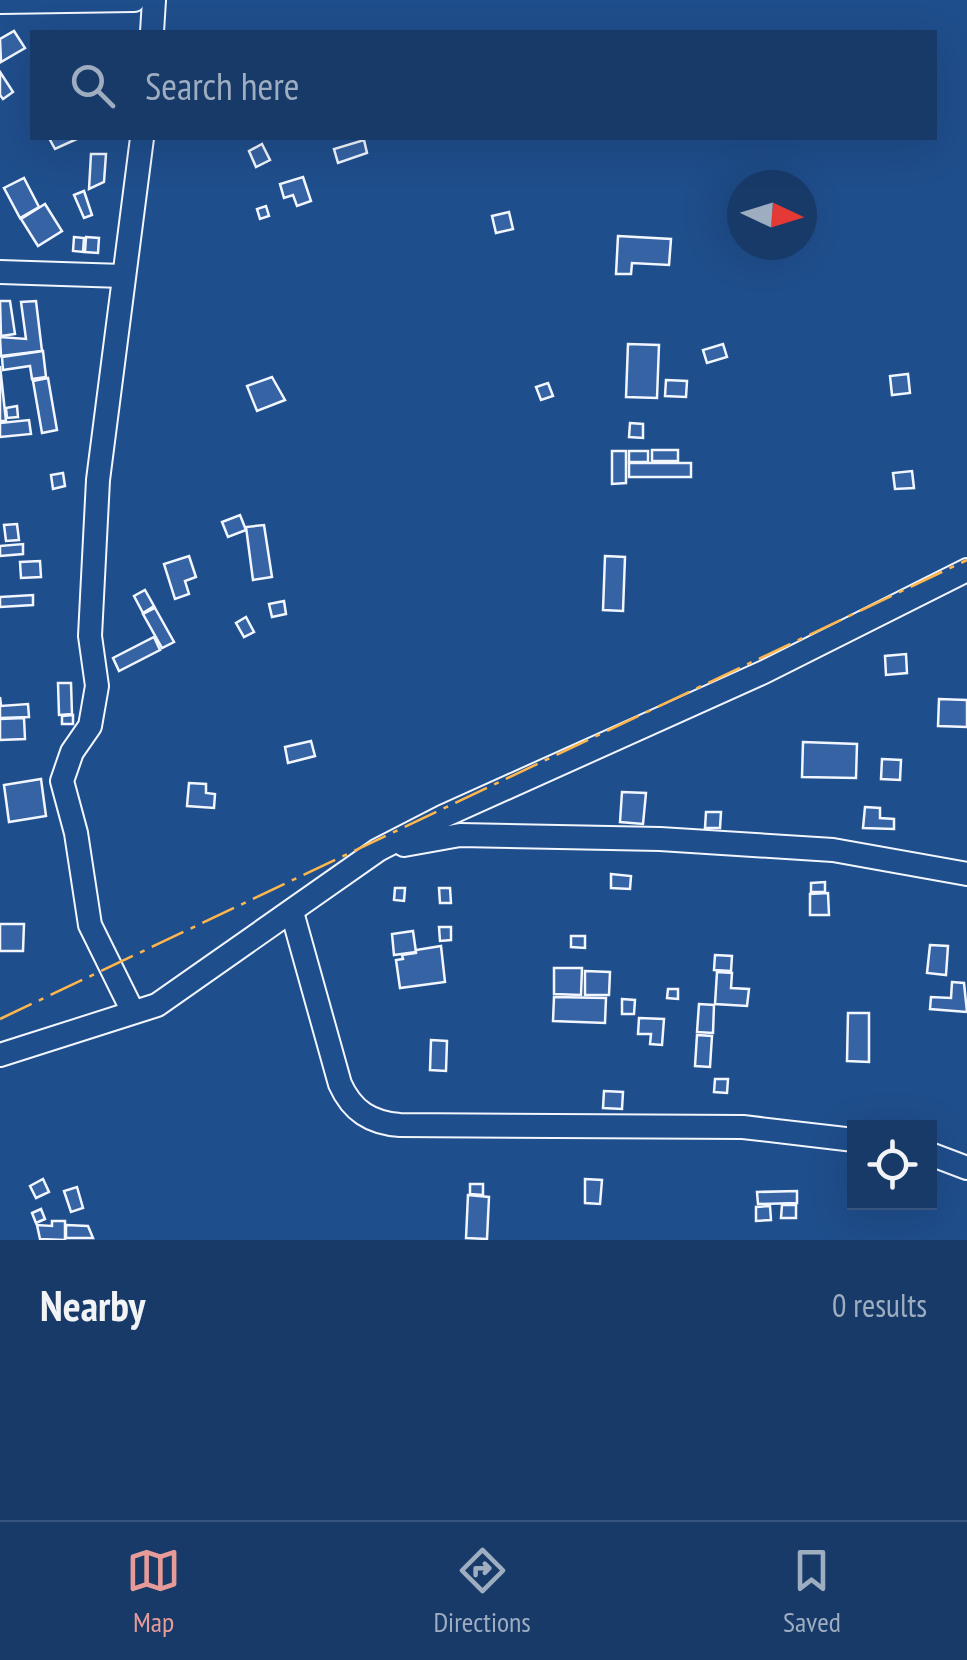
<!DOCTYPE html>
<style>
body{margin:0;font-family:"PT Sans Narrow",sans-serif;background:#244571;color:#f1f3f6}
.controls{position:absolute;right:30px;bottom:30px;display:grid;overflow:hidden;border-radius:0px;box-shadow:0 10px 40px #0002}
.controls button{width:90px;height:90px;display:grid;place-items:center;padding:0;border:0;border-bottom:2px solid #36547d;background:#173a69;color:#f1f3f6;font:50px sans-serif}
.compass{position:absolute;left:727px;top:170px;width:90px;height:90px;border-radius:50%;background:#173a69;box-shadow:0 10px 40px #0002;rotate:94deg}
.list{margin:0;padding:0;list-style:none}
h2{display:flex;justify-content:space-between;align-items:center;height:130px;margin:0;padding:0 40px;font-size:42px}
h2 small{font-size:32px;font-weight:400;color:#9eadc0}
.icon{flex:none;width:55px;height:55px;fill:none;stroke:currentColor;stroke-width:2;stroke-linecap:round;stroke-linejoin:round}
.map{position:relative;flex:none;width:967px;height:1240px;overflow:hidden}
.search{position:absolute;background:#173a69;box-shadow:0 10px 40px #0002;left:30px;right:30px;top:30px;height:110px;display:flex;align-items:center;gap:25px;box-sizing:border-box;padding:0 35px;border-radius:0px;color:#9eadc0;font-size:38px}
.sheet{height:280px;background:#173a69}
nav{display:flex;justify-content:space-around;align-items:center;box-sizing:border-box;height:140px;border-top:2px solid #36547d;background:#173a69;font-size:28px;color:#9eadc0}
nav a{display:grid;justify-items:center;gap:5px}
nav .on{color:#e69b98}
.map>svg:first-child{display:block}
</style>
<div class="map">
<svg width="967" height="1240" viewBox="0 0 967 1240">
<rect width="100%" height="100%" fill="#1f4e8c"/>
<!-- building -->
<g fill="#3563a3" stroke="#f2f6ff" stroke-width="2.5">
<path d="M14 31 25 48 1 62 0 39Z"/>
<path d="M0 72 13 92 3 99 0 95Z"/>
<path d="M49 138H79L55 149Z"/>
<path d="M364 140 367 153 338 163 334 149Z"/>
<path d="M262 144 270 160 256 167 249 151Z"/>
<path d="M91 154H106L104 182 89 189Z"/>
<path d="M303 177 311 201 297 206 293 195 284 198 280 184Z"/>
<path d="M24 178 39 207 20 218 4 188Z"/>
<path d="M84 191 92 215 84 218 74 195Z"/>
<path d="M45 204 62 231 38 246 21 219Z"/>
<path d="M266 206 269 216 260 219 257 209Z"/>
<path d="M509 212 513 229 496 233 492 216Z"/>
<path d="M618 236 671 239 669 265 632 263 631 274H616Z"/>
<path d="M74 237 84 238 83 252 73 251Z"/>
<path d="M86 237 99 238 98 253 85 252Z"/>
<path d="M0 301H10L15 334 1 336Z"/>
<path d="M36 301 42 351 1 356 0 337 26 339 21 302Z"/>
<path d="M628 344 659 345 657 398 626 397Z"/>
<path d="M723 344 727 357 707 363 703 350Z"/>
<path d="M43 351 46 377 32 379 30 366 3 370 2 357Z"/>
<path d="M0 366 6 421H0Z"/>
<path d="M908 374 910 393 892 395 890 376Z"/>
<path d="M272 377 285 400 257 411 247 386Z"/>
<path d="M48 378 57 430 42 433 33 381Z"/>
<path d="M666 380 687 381 686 397 665 396Z"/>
<path d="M548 383 553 396 541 400 536 387Z"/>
<path d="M17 406 18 417 7 418 6 408Z"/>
<path d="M29 420 31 434 0 437V423Z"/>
<path d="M630 423 643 424V438L629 437Z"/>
<rect x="652" y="450" width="26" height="11"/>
<path d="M612 451H626V483L612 484Z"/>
<rect x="629" y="451" width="19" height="11"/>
<rect x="629" y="463" width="62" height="14"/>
<path d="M912 471 914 488 895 489 893 473Z"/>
<path d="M63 473 65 486 53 489 51 475Z"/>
<path d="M240 515 246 530 228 537 222 522Z"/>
<path d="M17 524 19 540 6 541 4 525Z"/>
<path d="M264 525 272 577 253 580 246 527Z"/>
<path d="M23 544V554L0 556V546Z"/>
<path d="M189 556 196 577 185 581 189 594 175 599 164 564Z"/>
<path d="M605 556 625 557 623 611 603 610Z"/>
<path d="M40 561 41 577 21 578 20 562Z"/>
<path d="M145 590 154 606 143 613 134 596Z"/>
<path d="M33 595V605L0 607V597Z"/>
<path d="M284 601 286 614 272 617 269 604Z"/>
<path d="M155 608 174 642 162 648 143 614Z"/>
<path d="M246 617 254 632 244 637 236 623Z"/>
<path d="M154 637 160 650 119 671 113 658Z"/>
<path d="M906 654 907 673 886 675 885 656Z"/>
<path d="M58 683H71L72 714 59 715Z"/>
<path d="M0 697 1 706 28 704 29 717 0 718Z"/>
<path d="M939 699 967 700V727L938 726Z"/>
<path d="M73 715V724H62V716Z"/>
<path d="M24 718 25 739 0 740V719Z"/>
<path d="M311 741 315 756 288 763 285 747Z"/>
<path d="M803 742 857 744 856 778 802 777Z"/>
<path d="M882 759 901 760 900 780 881 779Z"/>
<path d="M41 779 46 816 9 822 4 785Z"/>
<path d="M189 783 206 784V793L215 794 214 808 187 806Z"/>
<path d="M622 792 646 793 643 824 620 822Z"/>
<path d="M865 807 880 808V818L894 819V829L863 828Z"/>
<path d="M706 812H721L720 828H705Z"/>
<path d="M611 874 631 876 630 889 611 888Z"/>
<path d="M825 882V892H811V883Z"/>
<path d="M395 888H405L404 901 394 900Z"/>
<path d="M439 888H450L451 903H440Z"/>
<path d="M828 893 829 915H810V894Z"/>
<path d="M0 924H24L23 951H0Z"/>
<path d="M439 927H451V940L440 941Z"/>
<path d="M413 931 416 952 394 955 392 934Z"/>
<path d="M571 936H585V948L571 947Z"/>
<path d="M930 945 948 946 946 975 927 973Z"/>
<path d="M441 946 445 982 400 988 396 960 403 959 402 955 416 953V950Z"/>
<path d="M715 955 732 956 731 971 714 970Z"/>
<path d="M554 968H582L581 995 554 994Z"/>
<path d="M585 971 610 972 609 995H585Z"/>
<path d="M717 972 732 973 731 988 749 989 747 1006 715 1004Z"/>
<path d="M952 982 964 983 967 1012 930 1009 931 997 951 998Z"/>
<path d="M668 989H678V999L667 998Z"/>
<path d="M554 997 606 998 605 1023 553 1021Z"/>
<path d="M622 999 635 1000 634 1014H622Z"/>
<path d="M699 1004 714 1005 713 1033 697 1032Z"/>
<path d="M848 1013H869V1062L847 1061Z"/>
<path d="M639 1018 664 1019 662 1045 650 1044 651 1034H638Z"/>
<path d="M697 1035 712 1036 710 1067 695 1066Z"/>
<path d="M431 1040 447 1041 446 1071 430 1070Z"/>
<path d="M715 1079H728L727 1093 714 1092Z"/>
<path d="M604 1091 623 1092 622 1109 603 1108Z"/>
<path d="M43 1179 49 1192 36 1198 30 1186Z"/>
<path d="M585 1179 602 1180 600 1204 585 1203Z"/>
<path d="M470 1184H483V1195L470 1194Z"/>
<path d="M77 1187 83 1208 71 1212 64 1191Z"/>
<path d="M797 1191V1203L758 1204 757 1192Z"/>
<path d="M468 1195 489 1197 487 1239 466 1238Z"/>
<path d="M782 1205H796V1218H781Z"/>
<path d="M770 1206 771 1220 756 1221V1207Z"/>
<path d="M41 1209 45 1219 36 1223 32 1213Z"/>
<path d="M52 1221H65V1240L40 1239 37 1225 52 1226Z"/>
<path d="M66 1225 88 1226 93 1238H66Z"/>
</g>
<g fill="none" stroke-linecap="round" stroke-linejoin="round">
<!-- minor casing -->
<g stroke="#f2f6ff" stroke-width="26">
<g id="minor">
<path d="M0 2 134 0"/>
<path d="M152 32 154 0"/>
<path d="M0 272 123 276"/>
<path d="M404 845 460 835 660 839 833 850 967 874"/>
<path d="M292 912 340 1084C352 1111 371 1123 400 1125L743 1127 854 1140"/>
<path d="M133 1012 90 925 76 833 62 781 72 752 90 726 97 686 90 636 98 480 142 138"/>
<path d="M0 1055 157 1005 378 850 444 816 764 672 967 570"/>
<path d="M930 1154 967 1168"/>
</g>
</g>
<!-- minor -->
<use href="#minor" stroke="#1f4e8c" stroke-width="22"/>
<!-- power -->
<path stroke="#ffb74d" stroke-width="2.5" stroke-dasharray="35 8 5 8" stroke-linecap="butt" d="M0 1019 967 560"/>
</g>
</svg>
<div class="controls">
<button><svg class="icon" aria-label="locate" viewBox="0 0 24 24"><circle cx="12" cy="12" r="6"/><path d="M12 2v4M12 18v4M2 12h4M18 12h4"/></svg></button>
</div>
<svg class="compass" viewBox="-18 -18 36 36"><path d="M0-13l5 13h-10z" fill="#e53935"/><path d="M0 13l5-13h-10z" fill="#9eadc0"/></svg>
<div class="search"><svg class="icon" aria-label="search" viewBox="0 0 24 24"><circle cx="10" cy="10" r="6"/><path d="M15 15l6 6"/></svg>Search here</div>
</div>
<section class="sheet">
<h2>Nearby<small>0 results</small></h2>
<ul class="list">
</ul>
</section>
<nav>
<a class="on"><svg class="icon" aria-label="map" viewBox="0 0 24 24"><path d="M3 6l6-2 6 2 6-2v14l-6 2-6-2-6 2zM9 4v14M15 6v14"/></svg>Map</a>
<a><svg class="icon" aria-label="directions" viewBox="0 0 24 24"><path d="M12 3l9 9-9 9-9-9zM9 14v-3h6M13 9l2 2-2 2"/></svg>Directions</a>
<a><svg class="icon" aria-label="saved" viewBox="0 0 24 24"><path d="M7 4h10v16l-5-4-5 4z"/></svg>Saved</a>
</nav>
